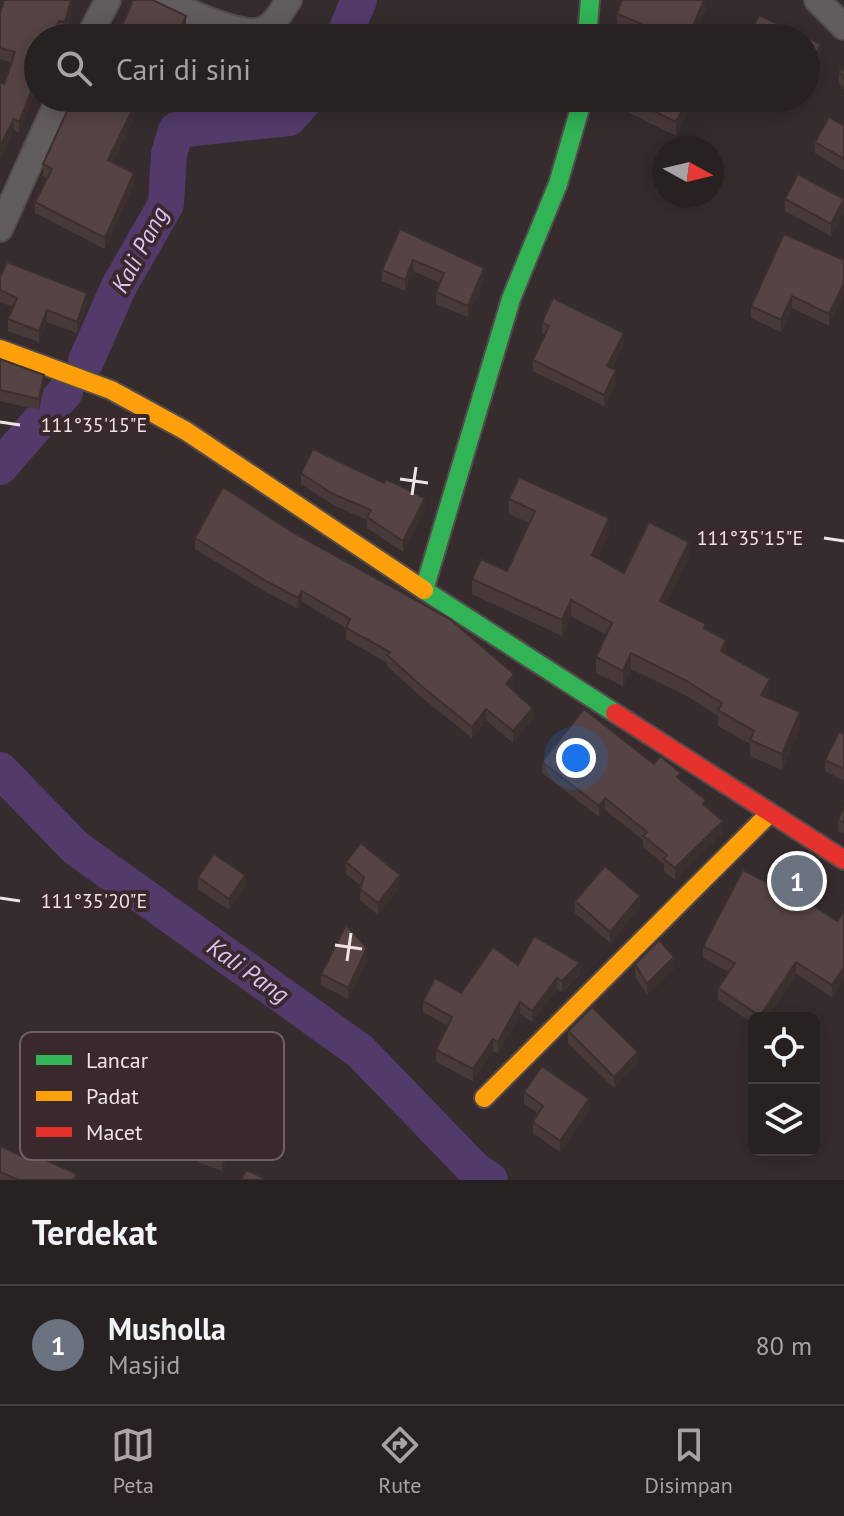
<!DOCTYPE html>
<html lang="id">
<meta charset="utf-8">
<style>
body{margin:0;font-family:"PT Sans",sans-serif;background:#30292a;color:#f1f3f6}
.controls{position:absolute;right:24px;bottom:24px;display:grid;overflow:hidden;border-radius:12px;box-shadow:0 4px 20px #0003}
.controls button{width:72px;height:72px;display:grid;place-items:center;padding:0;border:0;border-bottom:2px solid #443e40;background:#282122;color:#f1f3f6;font:40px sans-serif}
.compass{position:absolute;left:652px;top:136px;width:72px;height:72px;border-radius:50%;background:#282122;box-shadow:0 4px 20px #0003;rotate:98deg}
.you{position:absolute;left:576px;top:758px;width:28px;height:28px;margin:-20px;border:6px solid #fff;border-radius:50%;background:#1a73e8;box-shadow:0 0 0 12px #1a73e833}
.badge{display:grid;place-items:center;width:52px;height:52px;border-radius:50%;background:#aea4a5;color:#fff;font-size:26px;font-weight:700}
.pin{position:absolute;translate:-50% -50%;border:4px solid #fff;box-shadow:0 2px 8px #0006}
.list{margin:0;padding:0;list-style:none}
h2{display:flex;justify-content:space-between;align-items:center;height:104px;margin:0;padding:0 32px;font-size:34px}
h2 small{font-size:26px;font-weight:400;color:#a5a3a5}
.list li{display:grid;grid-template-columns:52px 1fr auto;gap:24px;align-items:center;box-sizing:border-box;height:120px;padding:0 32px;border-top:2px solid #443e40}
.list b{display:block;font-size:30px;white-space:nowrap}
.list p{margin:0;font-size:26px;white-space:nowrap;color:#a5a3a5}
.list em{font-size:26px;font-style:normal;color:#a5a3a5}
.icon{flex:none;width:44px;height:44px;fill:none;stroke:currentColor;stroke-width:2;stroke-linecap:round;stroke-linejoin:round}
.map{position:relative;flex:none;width:844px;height:1180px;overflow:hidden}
.search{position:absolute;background:#282122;box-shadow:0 4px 20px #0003;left:24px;right:24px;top:24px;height:88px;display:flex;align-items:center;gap:20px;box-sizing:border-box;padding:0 28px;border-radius:44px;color:#a5a3a5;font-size:30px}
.sheet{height:224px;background:#282122}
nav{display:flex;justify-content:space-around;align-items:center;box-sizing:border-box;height:112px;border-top:2px solid #443e40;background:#282122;font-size:22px;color:#a5a3a5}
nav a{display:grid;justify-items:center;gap:4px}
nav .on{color:#aea4a5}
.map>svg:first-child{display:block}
</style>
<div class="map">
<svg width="844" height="1180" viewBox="0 0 844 1180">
<rect width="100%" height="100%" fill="#362c2e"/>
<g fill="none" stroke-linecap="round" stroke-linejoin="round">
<!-- river -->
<g stroke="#523b6b" stroke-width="36">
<path d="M343 38 359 0"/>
<path d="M86 361 119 286 166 204 169 154 176 130 289 118 307 98"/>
<path d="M0 467 65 392"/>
<path d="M0 770 76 848 360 1051 474 1169 490 1180"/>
</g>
<!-- street casing -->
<g stroke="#534b4c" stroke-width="28">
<g id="street">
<path d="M161 0C184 9 242 39 264 29 276 24 282 10 289 0"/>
<path d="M817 0 844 27"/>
<path d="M88 38 108 0"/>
<path d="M0 229 59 98"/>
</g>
</g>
<!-- fast casing -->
<g stroke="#534b4c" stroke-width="22">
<g id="fast">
<path d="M587 38 590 0"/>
<path d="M583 98 558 184 511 299 424 590 615 713"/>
</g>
</g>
<!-- slow casing -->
<g stroke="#534b4c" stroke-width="22">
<g id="slow">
<path d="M0 349 111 390 186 431 424 590"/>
<path d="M484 1098 768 815"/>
</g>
</g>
<!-- jam casing -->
<g stroke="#534b4c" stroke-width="22">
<path id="jam" d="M615 713 844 860"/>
</g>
<!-- street -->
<use href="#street" stroke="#625d5d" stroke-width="24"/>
<!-- fast -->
<use href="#fast" stroke="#30b455" stroke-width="18"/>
<!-- slow -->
<use href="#slow" stroke="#ff9f0a" stroke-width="18"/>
<!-- jam -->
<use href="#jam" stroke="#e5322d" stroke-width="18"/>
</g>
<!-- wall -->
<g fill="#493a3a">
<path d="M706 0V8L694 38H636L637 36 617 28V14Z"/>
<path d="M71 10 65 34 59 32 19 133 14 130 0 157V82L4 84 12 63 0 59V13Z"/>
<path d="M806 38 821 55 810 78 806 76Z"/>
<path d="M844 68V90L839 83V72Z"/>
<path d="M73 98H143L113 162 134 184 105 249 35 213V202L47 178 43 176V164Z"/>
<path d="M605 98H701L697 106 692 103 676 136 605 101Z"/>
<path d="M844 126V171L815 153V142Z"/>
<path d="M785 199H844V211L831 236 785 211Z"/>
<path d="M400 229 484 279 468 317 436 304V292L440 283 413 271 405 291 382 281V270Z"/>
<path d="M844 260 829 326 792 308 781 332 751 318V306Z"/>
<path d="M0 277 87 305 77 333 47 322 39 342 8 331V319L13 307 0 302Z"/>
<path d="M542 322 624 344 612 368 616 382 604 406 533 371V360L545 335 542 334Z"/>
<path d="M0 359 44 387 39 410 0 401Z"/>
<path d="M301 473 425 510 403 552 367 528V520L333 505 301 484Z"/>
<path d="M509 499 609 534 597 558 624 573 689 557 666 604 706 629 726 654 770 695 768 698 800 728 782 770 750 756V744L718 726V716L685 695 631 669 623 686 596 673V657L606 635 571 616 562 636 472 594V579L507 571 529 523 509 514Z"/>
<path d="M195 538 514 685 511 689 533 719 513 743 486 720 472 738 420 696 387 666V663L346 639V628L302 602 298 609 266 592 195 549Z"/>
<path d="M844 734V781L825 771V760Z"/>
<path d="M542 762 681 780 706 807 723 832 675 880 664 871V864L643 847V840L605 810 599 817 542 773Z"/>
<path d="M844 806V834L838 831V820Z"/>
<path d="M346 862 400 886 378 915 360 900 361 886 346 874Z"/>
<path d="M198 877 245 886 229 910 198 889Z"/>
<path d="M814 878 801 897 837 921 844 911V979L832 997 796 974 767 1018H754V1024L718 1000V988L729 972 703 958V946L772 885Z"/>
<path d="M575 901 640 908 610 943 575 913Z"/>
<path d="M367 960 348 999 321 985V974Z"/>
<path d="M635 964 674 969 647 995 635 976Z"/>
<path d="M518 965 580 974 562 992 557 989 532 1022 520 1014 498 1053 493 1051 473 1081 436 1062V1050L448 1026 423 1012V1001L461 993Z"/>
<path d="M568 1031 638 1063 614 1088 568 1043Z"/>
<path d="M524 1092 589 1110 560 1152 533 1133V1122L538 1113 524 1104Z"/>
<path d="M242 1119 222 1171 198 1162V1150Z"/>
<path d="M0 1146 23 1157 77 1180H0Z"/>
</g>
<!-- shaded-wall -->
<g fill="#3c302f">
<path d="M71 0V10L65 34V22Z"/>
<path d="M704 0H706V8L694 38H688Z"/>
<path d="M186 16V27L181 38H176Z"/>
<path d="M59 21V32L57 38H52Z"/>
<path d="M821 44V55L810 78V67Z"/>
<path d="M38 74V86L19 133V122Z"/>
<path d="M138 98H143L108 172V160Z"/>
<path d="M688 98H692V103L676 136V122Z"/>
<path d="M14 119V130L0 157V146Z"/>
<path d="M134 173V184L105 249V238Z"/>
<path d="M844 199V211L831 236V224Z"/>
<path d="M413 260V271L405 291V280Z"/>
<path d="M484 268V279L468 317V306Z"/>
<path d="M844 283V294L829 326V314Z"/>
<path d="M87 293V305L77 333V322Z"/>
<path d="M792 296V308L781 332V320Z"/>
<path d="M47 310V322L39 342V331Z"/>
<path d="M624 333V344L607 378V366Z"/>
<path d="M616 370V382L604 406V395Z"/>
<path d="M44 375V387L39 410V399Z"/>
<path d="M425 498V510L403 552V541Z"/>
<path d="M609 518V534L592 571V555Z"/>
<path d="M689 542V557L660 616V601Z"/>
<path d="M302 591V602L298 609V598Z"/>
<path d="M571 600V616L562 636V620Z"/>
<path d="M726 640V655L721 651Z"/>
<path d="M631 653V669L623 686V671Z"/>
<path d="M514 674V685L506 696V684Z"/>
<path d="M770 679V695L761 710V695Z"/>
<path d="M533 708V719L513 743V731Z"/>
<path d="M486 709V720L472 738V727Z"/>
<path d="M800 712V728L782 770V754Z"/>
<path d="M605 798V810L599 817V806Z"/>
<path d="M723 821V832L675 880V868Z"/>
<path d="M814 866V878L796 906V894Z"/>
<path d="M245 875V886L229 910V899Z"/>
<path d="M400 875V886L378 915V903Z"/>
<path d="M640 896V908L610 943V932Z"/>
<path d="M367 948V960L348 999V988Z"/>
<path d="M674 957V969L647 995V984Z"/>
<path d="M796 962V974L767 1018H760V1016Z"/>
<path d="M580 963V974L562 992V981Z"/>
<path d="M844 967V979L832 997V985Z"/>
<path d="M557 978V989L532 1022V1011Z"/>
<path d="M520 1002V1014L498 1053V1042Z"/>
<path d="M493 1039V1051L473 1081V1069Z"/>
<path d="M638 1052V1063L614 1088V1077Z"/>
<path d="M589 1099V1110L560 1152V1141Z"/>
<path d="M242 1108V1119L222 1171V1160Z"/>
</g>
<!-- building -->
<g fill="#554443" stroke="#3c302f" stroke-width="2">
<path d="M4 0H71L65 22 59 21 52 38H38V74L19 122 14 119 0 146V82L4 84 15 52 0 48V13Z"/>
<path d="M133 0H153L186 16 176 38H117Z"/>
<path d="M622 0H704L688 38H636L642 24 617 14Z"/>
<path d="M759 15 821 44 810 67 806 65V38H748Z"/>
<path d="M844 68V78L839 72Z"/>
<path d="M73 98H138L108 160 134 173 105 238 35 202 52 169 43 164Z"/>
<path d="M627 98H688L676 122Z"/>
<path d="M829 117 844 126V159L815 142Z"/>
<path d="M798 174 844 199 831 224 785 199Z"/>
<path d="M400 229 484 268 468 306 436 292 444 273 413 260 405 280 382 270Z"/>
<path d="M784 234 844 260V283L829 314 792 296 781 320 751 306Z"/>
<path d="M7 262 87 293 77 322 47 310 39 331 8 319 17 298 0 290V277Z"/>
<path d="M553 298 624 333 607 366 616 370 604 395 533 360 549 326 542 322Z"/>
<path d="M0 359 44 375 39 399 0 390Z"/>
<path d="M313 449 384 483 386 479 425 498 403 541 367 517 371 510 333 494 301 473Z"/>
<path d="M519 477 609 518 592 555 624 573 649 522 689 542 660 601 706 624 704 628 726 640 721 651 770 679 761 695 800 712 782 754 750 740 754 731 718 710 722 703 685 680 631 653 623 671 596 657 612 623 571 600 562 620 472 579 481 559 507 571 535 511 509 499Z"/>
<path d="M223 487 294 533 450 619 514 674 506 684 533 708 513 731 486 709 472 727 420 685 387 655 390 652 346 628 350 619 302 591 298 598 266 581 195 538Z"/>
<path d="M584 709 654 764 660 756 681 773 677 777 706 800 703 804 723 821 675 868 664 859 667 855 643 836 647 832 605 798 599 806 542 762Z"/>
<path d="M839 732 844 734V769L825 760Z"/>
<path d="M844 806V823L838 820Z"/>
<path d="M361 843 400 875 378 903 360 889 364 877 346 862Z"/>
<path d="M793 852 814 866 796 894 837 921 844 911V967L832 985 796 962 760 1016 718 988 735 963 703 946 743 870 772 885Z"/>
<path d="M214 854 245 875 229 899 198 877Z"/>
<path d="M605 866 640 896 610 932 575 901Z"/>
<path d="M346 925 367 948 348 988 321 974Z"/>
<path d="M534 936 580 963 562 981 557 978 532 1011 520 1002 498 1042 493 1039 473 1069 436 1050 452 1017 423 1001 435 978 461 993 493 947 518 965Z"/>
<path d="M659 940 674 957 647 984 635 964Z"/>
<path d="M592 1007 638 1052 614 1077 568 1031Z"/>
<path d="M542 1066 589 1099 560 1141 533 1122 543 1106 524 1092Z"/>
<path d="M0 1146 23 1157 26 1151 77 1174 74 1180H18L0 1172Z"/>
<path d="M246 1170 264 1178 263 1180H241Z"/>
</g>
<!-- ticks -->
<path fill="none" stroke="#eee4e5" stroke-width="3" d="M0 422 20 425M400 479 428 483M412 495 416 467M824 538 844 541M0 898 20 901M335 945 362 949M347 961 351 933"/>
<g text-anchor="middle" stroke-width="8" stroke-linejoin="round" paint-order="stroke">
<!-- water labels -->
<g font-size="24" font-style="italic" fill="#dac4f7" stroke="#39292c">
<text transform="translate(140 250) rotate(-62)" y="8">Kali Pang</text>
<text transform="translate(248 971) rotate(35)" y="8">Kali Pang</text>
</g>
</g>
<!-- legend -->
<rect x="20" y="1032" width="264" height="128" rx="12" fill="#39292c" stroke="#6f6164" stroke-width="2"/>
<rect x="36" y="1055" width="36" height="10" fill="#30b455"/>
<rect x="36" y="1091" width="36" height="10" fill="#ff9f0a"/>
<rect x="36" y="1127" width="36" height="10" fill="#e5322d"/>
<g font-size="22" fill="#eee4e5">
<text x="86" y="1068">Lancar</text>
<text x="86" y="1104">Padat</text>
<text x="86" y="1140">Macet</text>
</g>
<g font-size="20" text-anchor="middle" fill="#eee4e5" stroke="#39292c" stroke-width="8" stroke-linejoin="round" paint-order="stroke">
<text x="94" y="432">111°35'15"E</text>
<text x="750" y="545">111°35'15"E</text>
<text x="94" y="908">111°35'20"E</text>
</g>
</svg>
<div class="controls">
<button><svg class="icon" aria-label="locate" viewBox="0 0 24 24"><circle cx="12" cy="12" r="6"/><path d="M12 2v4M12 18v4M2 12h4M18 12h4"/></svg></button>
<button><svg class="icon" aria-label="layers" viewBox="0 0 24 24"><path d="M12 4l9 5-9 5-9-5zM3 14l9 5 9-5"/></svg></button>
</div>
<svg class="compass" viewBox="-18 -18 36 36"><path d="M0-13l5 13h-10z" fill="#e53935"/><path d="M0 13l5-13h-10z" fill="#a5a3a5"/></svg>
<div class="you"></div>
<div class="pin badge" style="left:797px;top:881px;background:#6b7280">1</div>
<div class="search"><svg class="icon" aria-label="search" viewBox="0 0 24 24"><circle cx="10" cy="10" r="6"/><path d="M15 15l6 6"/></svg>Cari di sini</div>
</div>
<section class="sheet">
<h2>Terdekat<small></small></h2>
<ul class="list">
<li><span class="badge" style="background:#6b7280">1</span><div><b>Musholla</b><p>Masjid</p></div><em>80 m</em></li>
</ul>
</section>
<nav>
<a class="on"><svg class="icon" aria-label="map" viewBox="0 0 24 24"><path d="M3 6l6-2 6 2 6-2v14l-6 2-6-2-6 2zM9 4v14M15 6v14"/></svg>Peta</a>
<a><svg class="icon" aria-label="directions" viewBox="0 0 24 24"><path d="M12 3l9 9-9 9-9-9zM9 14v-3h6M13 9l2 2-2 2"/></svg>Rute</a>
<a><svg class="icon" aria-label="saved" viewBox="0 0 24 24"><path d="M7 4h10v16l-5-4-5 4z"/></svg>Disimpan</a>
</nav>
